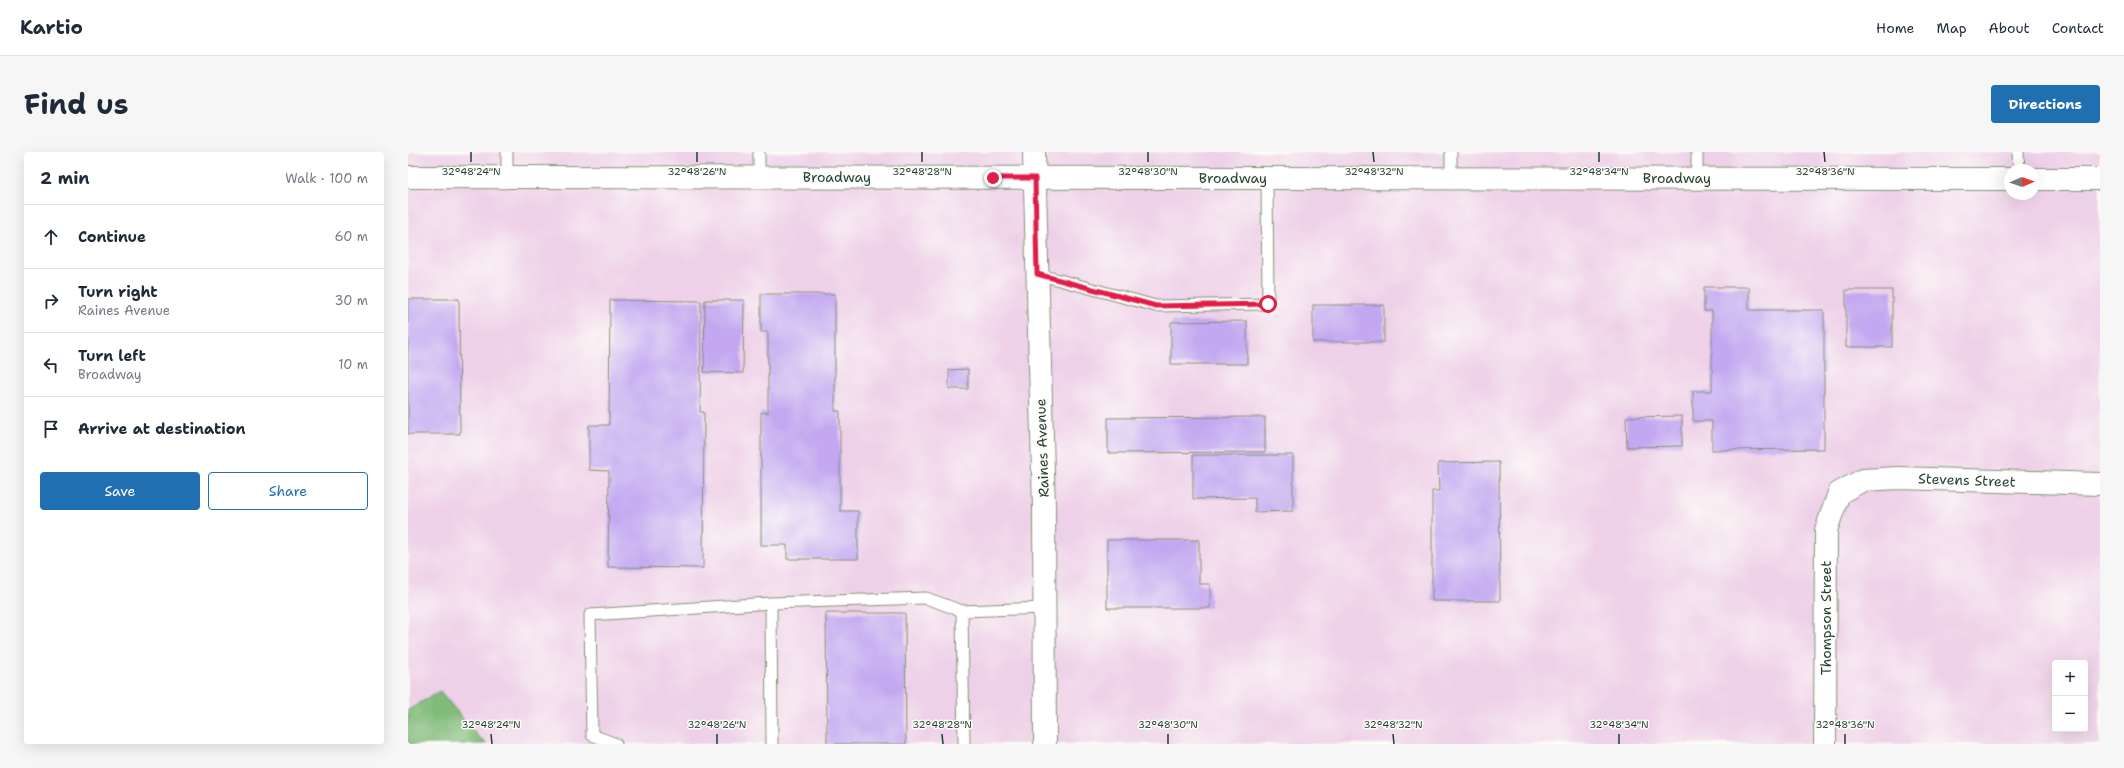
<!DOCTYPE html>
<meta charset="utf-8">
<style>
body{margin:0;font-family:"Shantell Sans",sans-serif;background:#f6f6f7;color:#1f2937}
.controls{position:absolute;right:12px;bottom:12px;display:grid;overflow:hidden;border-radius:4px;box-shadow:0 4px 16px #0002}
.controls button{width:36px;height:36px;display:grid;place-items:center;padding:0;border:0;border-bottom:1px solid #e0e1e3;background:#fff;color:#1f2937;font:20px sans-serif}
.compass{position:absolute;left:1596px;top:12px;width:36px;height:36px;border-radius:50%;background:#fff;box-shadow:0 4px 16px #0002;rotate:88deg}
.stop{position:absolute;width:12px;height:12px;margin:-9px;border:3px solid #e11d48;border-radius:50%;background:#fff}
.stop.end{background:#e11d48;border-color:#fff;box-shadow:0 1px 4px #0008}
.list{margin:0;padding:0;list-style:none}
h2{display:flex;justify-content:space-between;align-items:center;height:52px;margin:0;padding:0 16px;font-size:17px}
h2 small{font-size:13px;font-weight:400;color:#747a83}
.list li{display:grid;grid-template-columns:26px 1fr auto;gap:12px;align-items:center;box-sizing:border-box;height:64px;padding:0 16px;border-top:1px solid #e0e1e3}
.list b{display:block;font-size:15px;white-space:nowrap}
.list p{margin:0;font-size:13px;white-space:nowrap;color:#747a83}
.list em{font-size:13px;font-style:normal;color:#747a83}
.actions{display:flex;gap:8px;padding:12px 16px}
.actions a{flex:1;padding:9px 0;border:1px solid #1f6fb2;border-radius:4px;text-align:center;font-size:14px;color:#1f6fb2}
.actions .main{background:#1f6fb2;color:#fff}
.icon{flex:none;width:22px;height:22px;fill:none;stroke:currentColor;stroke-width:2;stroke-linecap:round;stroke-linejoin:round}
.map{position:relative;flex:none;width:1692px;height:592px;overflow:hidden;border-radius:4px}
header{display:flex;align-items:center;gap:24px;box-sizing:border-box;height:56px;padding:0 20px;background:#fff;border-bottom:1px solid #e0e1e3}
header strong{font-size:19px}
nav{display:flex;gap:22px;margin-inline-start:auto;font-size:14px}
.intro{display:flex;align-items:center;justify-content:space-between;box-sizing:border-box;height:96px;padding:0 24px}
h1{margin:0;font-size:28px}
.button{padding:10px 18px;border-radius:4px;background:#1f6fb2;color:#fff;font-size:14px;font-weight:700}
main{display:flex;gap:24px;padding:0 24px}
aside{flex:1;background:#fff;border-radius:4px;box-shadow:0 4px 16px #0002}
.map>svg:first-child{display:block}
</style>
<header>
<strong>Kartio</strong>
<nav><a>Home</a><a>Map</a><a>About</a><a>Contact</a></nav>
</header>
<div class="intro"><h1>Find us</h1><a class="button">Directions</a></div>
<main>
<aside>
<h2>2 min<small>Walk · 100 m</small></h2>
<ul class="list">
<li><svg class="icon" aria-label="ahead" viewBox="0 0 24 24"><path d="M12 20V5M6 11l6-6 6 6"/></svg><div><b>Continue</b></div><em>60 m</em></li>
<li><svg class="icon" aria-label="right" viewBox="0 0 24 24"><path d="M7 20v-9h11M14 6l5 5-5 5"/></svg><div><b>Turn right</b><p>Raines Avenue</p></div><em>30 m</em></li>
<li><svg class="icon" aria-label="left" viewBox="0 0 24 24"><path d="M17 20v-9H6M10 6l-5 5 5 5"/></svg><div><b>Turn left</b><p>Broadway</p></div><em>10 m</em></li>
<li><svg class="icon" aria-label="arrive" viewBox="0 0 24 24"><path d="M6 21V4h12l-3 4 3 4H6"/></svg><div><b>Arrive at destination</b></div></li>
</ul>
<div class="actions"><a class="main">Save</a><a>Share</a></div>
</aside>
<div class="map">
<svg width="1692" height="592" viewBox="0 0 1692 592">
<rect width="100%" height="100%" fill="#fdfcf7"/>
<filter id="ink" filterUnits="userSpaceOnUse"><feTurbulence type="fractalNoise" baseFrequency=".025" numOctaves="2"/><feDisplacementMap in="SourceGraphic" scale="8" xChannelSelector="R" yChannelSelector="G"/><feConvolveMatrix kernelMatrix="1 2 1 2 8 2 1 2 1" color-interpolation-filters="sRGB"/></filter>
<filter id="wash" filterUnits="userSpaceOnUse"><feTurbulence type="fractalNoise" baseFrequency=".012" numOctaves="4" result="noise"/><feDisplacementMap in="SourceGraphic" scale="16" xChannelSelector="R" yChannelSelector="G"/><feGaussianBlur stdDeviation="0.9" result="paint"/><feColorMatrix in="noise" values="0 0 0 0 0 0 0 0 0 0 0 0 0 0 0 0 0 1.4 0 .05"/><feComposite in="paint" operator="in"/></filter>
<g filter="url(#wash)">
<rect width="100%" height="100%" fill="#ece2c1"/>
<!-- built -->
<path fill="#eed0e8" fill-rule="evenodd" d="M0 0H1692V592H80L0 558ZM1602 18H1626V42H1602ZM1647 511H1677V577H1647Z"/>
<!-- forest -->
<path fill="#80bb79" stroke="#507c56" d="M32 539 72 587 79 592H0V558Z"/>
<g id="blocks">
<!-- building -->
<g fill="#c3a8f1">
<path d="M1296 135H1341V158H1416V297L1304 298V269H1285V239H1304V159H1296Z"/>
<rect x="1438" y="138" width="46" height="57"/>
<path d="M353 142H427V259H432V359H450V407H379V393H353V260L360 261V180H353Z"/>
<path d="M0 147H51L52 282H0Z"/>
<path d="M202 148 293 149 292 260H296L295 416 200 415 201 319 181 318V273H201Z"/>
<path d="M297 148H336L335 221 296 220Z"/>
<rect x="905" y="153" width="71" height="37"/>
<path d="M839 169V212H763V170Z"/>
<path d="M560 217V237H541V218Z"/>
<path d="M1274 264V294L1219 295 1218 265Z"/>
<path d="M857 265V300L700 301V266Z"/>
<path d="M785 303H885V359L847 360V346L785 347Z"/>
<path d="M1091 310 1092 449H1024V339H1031L1030 311Z"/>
<path d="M699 388H791V432H802V456H699Z"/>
<path d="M418 461H497L498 592H419Z"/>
</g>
</g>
</g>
<g filter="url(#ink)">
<use href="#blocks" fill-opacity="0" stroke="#86907a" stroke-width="1"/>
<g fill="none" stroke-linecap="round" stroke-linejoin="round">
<!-- lane casing -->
<g stroke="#86907a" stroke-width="13">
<g id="lane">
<path d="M351 0V25"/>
<path d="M1043 0V26"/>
<path d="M1289 0V27"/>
<path d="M1610 0 1611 18"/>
<path d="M99 25V0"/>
<path d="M629 122 748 154 860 152 859 26"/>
<path d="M363 451 364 592"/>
<path d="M208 592 184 583 182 463 363 451 518 446 554 459"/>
<path d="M556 592 554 459 636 456"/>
</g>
</g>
<!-- street casing -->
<g stroke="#86907a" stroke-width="24">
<g id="street">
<path d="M626 0 636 356 637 592"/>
<path d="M1417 592 1418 378 1431 341 1455 328 1490 326 1692 332"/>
</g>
</g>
<!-- primary casing -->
<g stroke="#86907a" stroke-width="24">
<g id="primary">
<path d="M0 25 1602 27"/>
<path d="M1626 27H1692"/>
</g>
</g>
<!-- lane -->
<use href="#lane" stroke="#fff" stroke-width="11"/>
<!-- street -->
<use href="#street" stroke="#fff" stroke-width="22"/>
<!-- primary -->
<use href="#primary" stroke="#fff" stroke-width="22"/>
</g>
</g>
<g fill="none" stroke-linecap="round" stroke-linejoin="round" filter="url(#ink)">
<!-- route -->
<path stroke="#e11d48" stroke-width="5" d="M585 26H627L629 122 748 154 860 152"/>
</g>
<!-- ticks -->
<path fill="none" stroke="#1f3d34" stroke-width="1.5" d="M63 0V10M289 0V10M514 0V10M740 0V10M965 0 966 10M1191 0V10M1416 0 1417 10M83 582 84 592M309 582V592M534 582 535 592M760 582V592M985 582 986 592M1211 582V592M1437 582V592"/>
<g text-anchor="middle" stroke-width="3" stroke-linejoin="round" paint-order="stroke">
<!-- street labels -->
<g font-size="14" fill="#1f3d34" stroke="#fdfcf7">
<text x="429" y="30">Broadway</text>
<text x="825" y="31">Broadway</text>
<text x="1269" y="31">Broadway</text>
<text transform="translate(634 296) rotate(-92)" y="5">Raines Avenue</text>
<text transform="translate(1559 328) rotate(2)" y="5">Stevens Street</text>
<text transform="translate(1418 466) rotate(-90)" y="5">Thompson Street</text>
</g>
</g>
<g font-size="10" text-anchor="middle" fill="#1f3d34" stroke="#fdfcf7" stroke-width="3" stroke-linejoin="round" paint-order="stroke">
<text x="63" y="23">32°48'24"N</text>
<text x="289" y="23">32°48'26"N</text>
<text x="514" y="23">32°48'28"N</text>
<text x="740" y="23">32°48'30"N</text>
<text x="966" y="23">32°48'32"N</text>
<text x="1191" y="23">32°48'34"N</text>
<text x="1417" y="23">32°48'36"N</text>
<text x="83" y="576">32°48'24"N</text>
<text x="309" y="576">32°48'26"N</text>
<text x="534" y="576">32°48'28"N</text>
<text x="760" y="576">32°48'30"N</text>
<text x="985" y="576">32°48'32"N</text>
<text x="1211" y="576">32°48'34"N</text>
<text x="1437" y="576">32°48'36"N</text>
</g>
</svg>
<div class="controls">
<button>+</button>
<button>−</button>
</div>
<svg class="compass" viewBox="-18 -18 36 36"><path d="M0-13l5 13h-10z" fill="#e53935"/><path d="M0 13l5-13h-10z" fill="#747a83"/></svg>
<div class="stop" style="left:860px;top:152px"></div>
<div class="stop end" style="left:585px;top:26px"></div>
</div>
</main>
